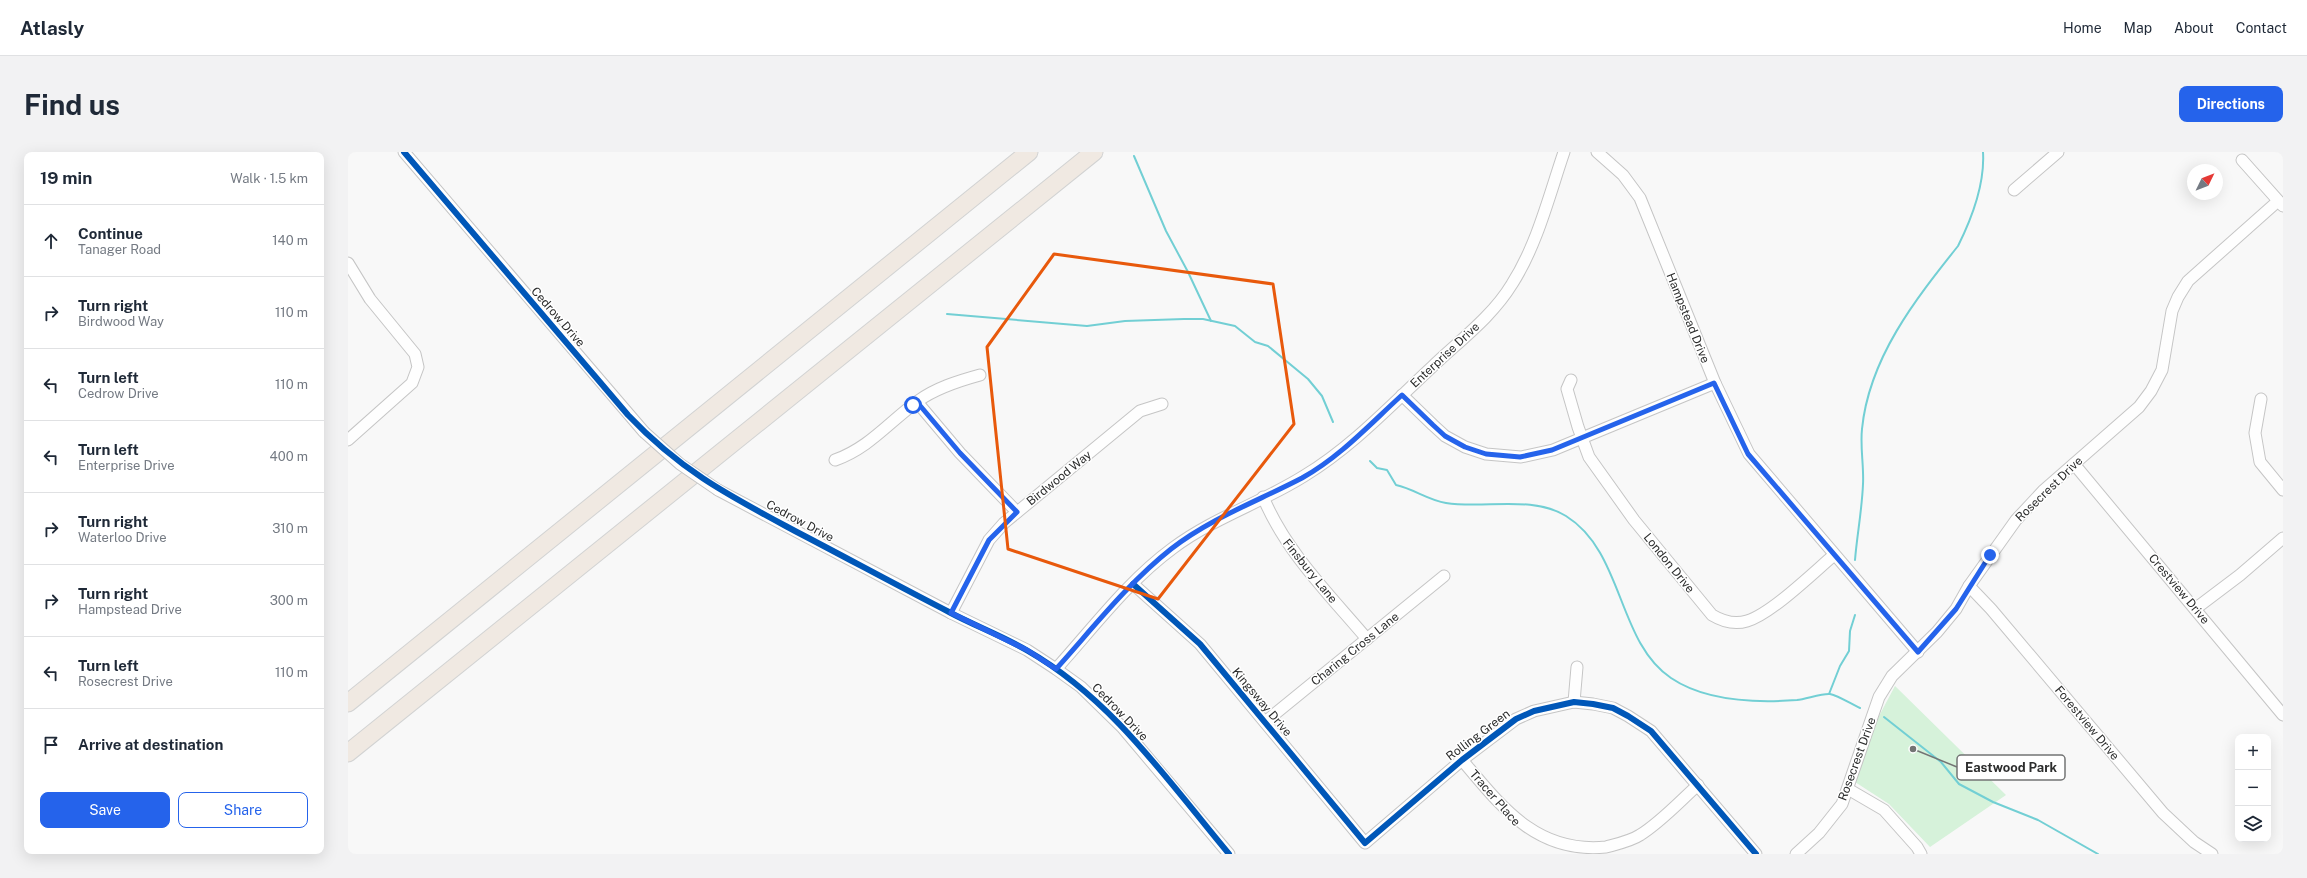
<!DOCTYPE html>
<meta charset="utf-8">
<style>
body{margin:0;font-family:"Public Sans",sans-serif;background:#f2f2f3;color:#1f2937}
.controls{position:absolute;right:12px;bottom:12px;display:grid;overflow:hidden;border-radius:8px;box-shadow:0 4px 16px #0002}
.controls button{width:36px;height:36px;display:grid;place-items:center;padding:0;border:0;border-bottom:1px solid #e0e1e3;background:#fff;color:#1f2937;font:20px sans-serif}
.compass{position:absolute;left:1839px;top:12px;width:36px;height:36px;border-radius:50%;background:#fff;box-shadow:0 4px 16px #0002;rotate:47deg}
.stop{position:absolute;width:12px;height:12px;margin:-9px;border:3px solid #2563eb;border-radius:50%;background:#fff}
.stop.end{background:#2563eb;border-color:#fff;box-shadow:0 1px 4px #0008}
.list{margin:0;padding:0;list-style:none}
h2{display:flex;justify-content:space-between;align-items:center;height:52px;margin:0;padding:0 16px;font-size:17px}
h2 small{font-size:13px;font-weight:400;color:#747a83}
.list li{display:grid;grid-template-columns:26px 1fr auto;gap:12px;align-items:center;box-sizing:border-box;height:72px;padding:0 16px;border-top:1px solid #e0e1e3}
.list b{display:block;font-size:15px;white-space:nowrap}
.list p{margin:0;font-size:13px;white-space:nowrap;color:#747a83}
.list em{font-size:13px;font-style:normal;color:#747a83}
.actions{display:flex;gap:8px;padding:12px 16px}
.actions a{flex:1;padding:9px 0;border:1px solid #2563eb;border-radius:8px;text-align:center;font-size:14px;color:#2563eb}
.actions .main{background:#2563eb;color:#fff}
.icon{flex:none;width:22px;height:22px;fill:none;stroke:currentColor;stroke-width:2;stroke-linecap:round;stroke-linejoin:round}
.map{position:relative;flex:none;width:1935px;height:702px;overflow:hidden;border-radius:8px}
header{display:flex;align-items:center;gap:24px;box-sizing:border-box;height:56px;padding:0 20px;background:#fff;border-bottom:1px solid #e0e1e3}
header strong{font-size:19px}
nav{display:flex;gap:22px;margin-inline-start:auto;font-size:14px}
.intro{display:flex;align-items:center;justify-content:space-between;box-sizing:border-box;height:96px;padding:0 24px}
h1{margin:0;font-size:28px}
.button{padding:10px 18px;border-radius:8px;background:#2563eb;color:#fff;font-size:14px;font-weight:700}
main{display:flex;gap:24px;padding:0 24px}
aside{flex:1;background:#fff;border-radius:8px;box-shadow:0 4px 16px #0002}
.map>svg:first-child{display:block}
</style>
<header>
<strong>Atlasly</strong>
<nav><a>Home</a><a>Map</a><a>About</a><a>Contact</a></nav>
</header>
<div class="intro"><h1>Find us</h1><a class="button">Directions</a></div>
<main>
<aside>
<h2>19 min<small>Walk · 1.5 km</small></h2>
<ul class="list">
<li><svg class="icon" aria-label="ahead" viewBox="0 0 24 24"><path d="M12 20V5M6 11l6-6 6 6"/></svg><div><b>Continue</b><p>Tanager Road</p></div><em>140 m</em></li>
<li><svg class="icon" aria-label="right" viewBox="0 0 24 24"><path d="M7 20v-9h11M14 6l5 5-5 5"/></svg><div><b>Turn right</b><p>Birdwood Way</p></div><em>110 m</em></li>
<li><svg class="icon" aria-label="left" viewBox="0 0 24 24"><path d="M17 20v-9H6M10 6l-5 5 5 5"/></svg><div><b>Turn left</b><p>Cedrow Drive</p></div><em>110 m</em></li>
<li><svg class="icon" aria-label="left" viewBox="0 0 24 24"><path d="M17 20v-9H6M10 6l-5 5 5 5"/></svg><div><b>Turn left</b><p>Enterprise Drive</p></div><em>400 m</em></li>
<li><svg class="icon" aria-label="right" viewBox="0 0 24 24"><path d="M7 20v-9h11M14 6l5 5-5 5"/></svg><div><b>Turn right</b><p>Waterloo Drive</p></div><em>310 m</em></li>
<li><svg class="icon" aria-label="right" viewBox="0 0 24 24"><path d="M7 20v-9h11M14 6l5 5-5 5"/></svg><div><b>Turn right</b><p>Hampstead Drive</p></div><em>300 m</em></li>
<li><svg class="icon" aria-label="left" viewBox="0 0 24 24"><path d="M17 20v-9H6M10 6l-5 5 5 5"/></svg><div><b>Turn left</b><p>Rosecrest Drive</p></div><em>110 m</em></li>
<li><svg class="icon" aria-label="arrive" viewBox="0 0 24 24"><path d="M6 21V4h12l-3 4 3 4H6"/></svg><div><b>Arrive at destination</b></div></li>
</ul>
<div class="actions"><a class="main">Save</a><a>Share</a></div>
</aside>
<div class="map">
<svg width="1935" height="702" viewBox="0 0 1935 702">
<rect width="100%" height="100%" fill="#f8f8f8"/>
<!-- green -->
<path fill="#d6f2da" d="M1547 534 1658 643 1582 695 1541 652 1507 630 1531 564Z"/>
<g fill="none" stroke-linecap="round" stroke-linejoin="round">
<!-- stream -->
<g stroke="#72cfd4" stroke-width="2">
<path d="M786 4 818 79 840 120 863 169"/>
<path d="M599 162 739 174 777 169 836 167H855L887 174 907 190 920 194 960 227 974 244 985 270"/>
<path d="M1022 309 1029 316 1039 318 1048 333C1066 337 1080 348 1098 351 1136 357 1184 343 1218 364 1276 400 1269 490 1323 526 1357 549 1409 551 1449 548 1458 547 1475 541 1482 542 1491 544 1503 552 1512 556"/>
<path d="M1507 408C1509 383 1514 358 1515 332 1516 314 1512 295 1514 277 1521 206 1567 148 1610 94 1624 66 1637 32 1635 0"/>
<path d="M1481 542 1492 514 1501 499 1502 479 1507 463"/>
<path d="M1536 565 1593 610 1611 632 1645 650 1690 668 1750 702"/>
</g>
<!-- minor casing -->
<g stroke="#c5c5c5" stroke-width="13">
<g id="minor">
<path d="M56 0 296 280"/>
<path d="M1249 0 1275 23 1292 46 1367 231 1401 302 1570 500"/>
<path d="M1894 8 1935 54"/>
<path d="M1666 38 1710 0"/>
<path d="M0 111 22 147 67 202 70 215 64 231 0 288"/>
<path d="M1223 228 1219 237 1230 275 1241 305 1286 368 1364 463C1374 469 1386 473 1399 469 1423 462 1466 420 1486 403"/>
<path d="M1054 243 1085 273 1097 284 1117 295 1138 302 1173 305 1205 298 1367 231"/>
<path d="M1913 247 1907 281 1912 310 1935 338"/>
<path d="M569 250 612 301 669 360"/>
<path d="M487 308C521 296 541 270 570 249 588 236 610 229 632 223"/>
<path d="M1726 312 1935 563"/>
<path d="M370 338 603 461 679 498 708 517 733 535 774 575 881 702"/>
<path d="M915 345C938 400 981 442 1019 487"/>
<path d="M785 432 852 492 1017 691 1114 608 1168 567 1186 559 1226 550 1245 552 1265 556 1280 564 1303 579 1408 702"/>
<path d="M1621 434 1643 457 1815 661 1846 690 1864 702"/>
<path d="M1847 457 1892 423 1935 386"/>
<path d="M603 461 641 388 656 371 792 259 814 252"/>
<path d="M708 517C745 476 780 429 825 396 865 366 913 351 956 324 1004 295 1043 253 1084 215 1111 189 1144 165 1164 132 1189 93 1201 44 1216 0"/>
<path d="M1226 550 1229 515"/>
<path d="M917 570 1096 424"/>
<path d="M1114 608C1153 654 1188 702 1258 695 1269 692 1283 689 1292 683 1313 670 1332 649 1350 633"/>
<path d="M1500 637 1536 658 1569 695 1573 702"/>
<path d="M1448 702 1471 681 1494 652 1531 545 1544 524 1589 480 1608 457 1621 434 1668 368 1695 339 1791 255 1803 239 1814 218 1824 159 1830 145 1840 129 1930 49"/>
</g>
</g>
<!-- highway casing -->
<g stroke="#d2d3d3" stroke-width="19">
<g id="highway">
<path d="M0 551 681 0"/>
<path d="M0 601 746 0"/>
</g>
</g>
<!-- minor -->
<use href="#minor" stroke="#fefefe" stroke-width="11"/>
<!-- highway -->
<use href="#highway" stroke="#f0e9e2" stroke-width="17"/>
<!-- minor-bridge casing -->
<g stroke="#c5c5c5" stroke-width="13" stroke-linecap="butt">
<path id="minor-bridge" d="M296 280 332 312 370 338"/>
</g>
<!-- minor-bridge -->
<use href="#minor-bridge" stroke="#fefefe" stroke-width="11"/>
<!-- cycleway casing -->
<g stroke="#fff" stroke-width="8">
<g id="cycleway">
<path d="M56 0 280 263C333 319 380 343 447 379 499 406 550 434 601 460 627 474 655 484 680 499 764 547 820 629 881 702"/>
<path d="M785 432 852 492 1017 691 1114 608 1168 567 1186 559 1226 550 1245 552 1265 556 1280 564 1303 579 1408 702"/>
</g>
</g>
<!-- cycleway -->
<use href="#cycleway" stroke="#0057b8" stroke-width="6"/>
</g>
<g fill="none" stroke-linecap="round" stroke-linejoin="round">
<!-- route -->
<path stroke="#2563eb" stroke-width="5" d="M565 253 569 250 612 301 669 360 641 388 603 461 679 498 708 517C745 476 780 431 823 397 863 366 910 349 954 326 992 305 1022 272 1054 243L1085 273 1097 284 1117 295 1138 302 1172 305 1204 298 1366 231 1400 302 1570 500 1608 457 1642 403"/>
</g>
<!-- marked area -->
<path fill="none" stroke="#e8590c" stroke-width="3" stroke-linejoin="round" d="M706 102 925 132 946 272 810 447 660 397 639 195Z"/>
<g text-anchor="middle" stroke-width="3" stroke-linejoin="round" paint-order="stroke">
<!-- street labels -->
<g font-size="12" fill="#2c2d2d" stroke="#fff">
<text transform="translate(210 165) rotate(49)" y="4">Cedrow Drive</text>
<text transform="translate(1340 166) rotate(68)" y="4">Hampstead Drive</text>
<text transform="translate(1097 203) rotate(-43)" y="4">Enterprise Drive</text>
<text transform="translate(711 326) rotate(-39)" y="4">Birdwood Way</text>
<text transform="translate(1701 337) rotate(-44)" y="4">Rosecrest Drive</text>
<text transform="translate(452 369) rotate(28)" y="4">Cedrow Drive</text>
<text transform="translate(1321 411) rotate(51)" y="4">London Drive</text>
<text transform="translate(962 419) rotate(51)" y="4">Finsbury Lane</text>
<text transform="translate(1831 437) rotate(50)" y="4">Crestview Drive</text>
<text transform="translate(1007 497) rotate(-39)" y="4">Charing Cross Lane</text>
<text transform="translate(914 550) rotate(50)" y="4">Kingsway Drive</text>
<text transform="translate(772 560) rotate(46)" y="4">Cedrow Drive</text>
<text transform="translate(1739 571) rotate(50)" y="4">Forestview Drive</text>
<text transform="translate(1130 583) rotate(-37)" y="4">Rolling Green</text>
<text transform="translate(1509 607) rotate(-70)" y="4">Rosecrest Drive</text>
<text transform="translate(1147 646) rotate(49)" y="4">Tracer Place</text>
</g>
</g>
<!-- callouts -->
<path fill="none" stroke="#737474" stroke-width="1.5" d="M1565 597L1609 615"/>
<circle fill="#737474" stroke="#fff" stroke-width="1.5" cx="1565" cy="597" r="4"/>
<rect fill="#fff" stroke="#737474" stroke-width="1.5" x="1609" y="603" width="108" height="25" rx="4"/>
<g font-size="13" text-anchor="middle" font-weight="bold" fill="#2c2d2d">
<text x="1663" y="620">Eastwood Park</text>
</g>
</svg>
<div class="controls">
<button>+</button>
<button>−</button>
<button><svg class="icon" aria-label="layers" viewBox="0 0 24 24"><path d="M12 4l9 5-9 5-9-5zM3 14l9 5 9-5"/></svg></button>
</div>
<svg class="compass" viewBox="-18 -18 36 36"><path d="M0-13l5 13h-10z" fill="#e53935"/><path d="M0 13l5-13h-10z" fill="#747a83"/></svg>
<div class="stop" style="left:565px;top:253px"></div>
<div class="stop end" style="left:1642px;top:403px"></div>
</div>
</main>
